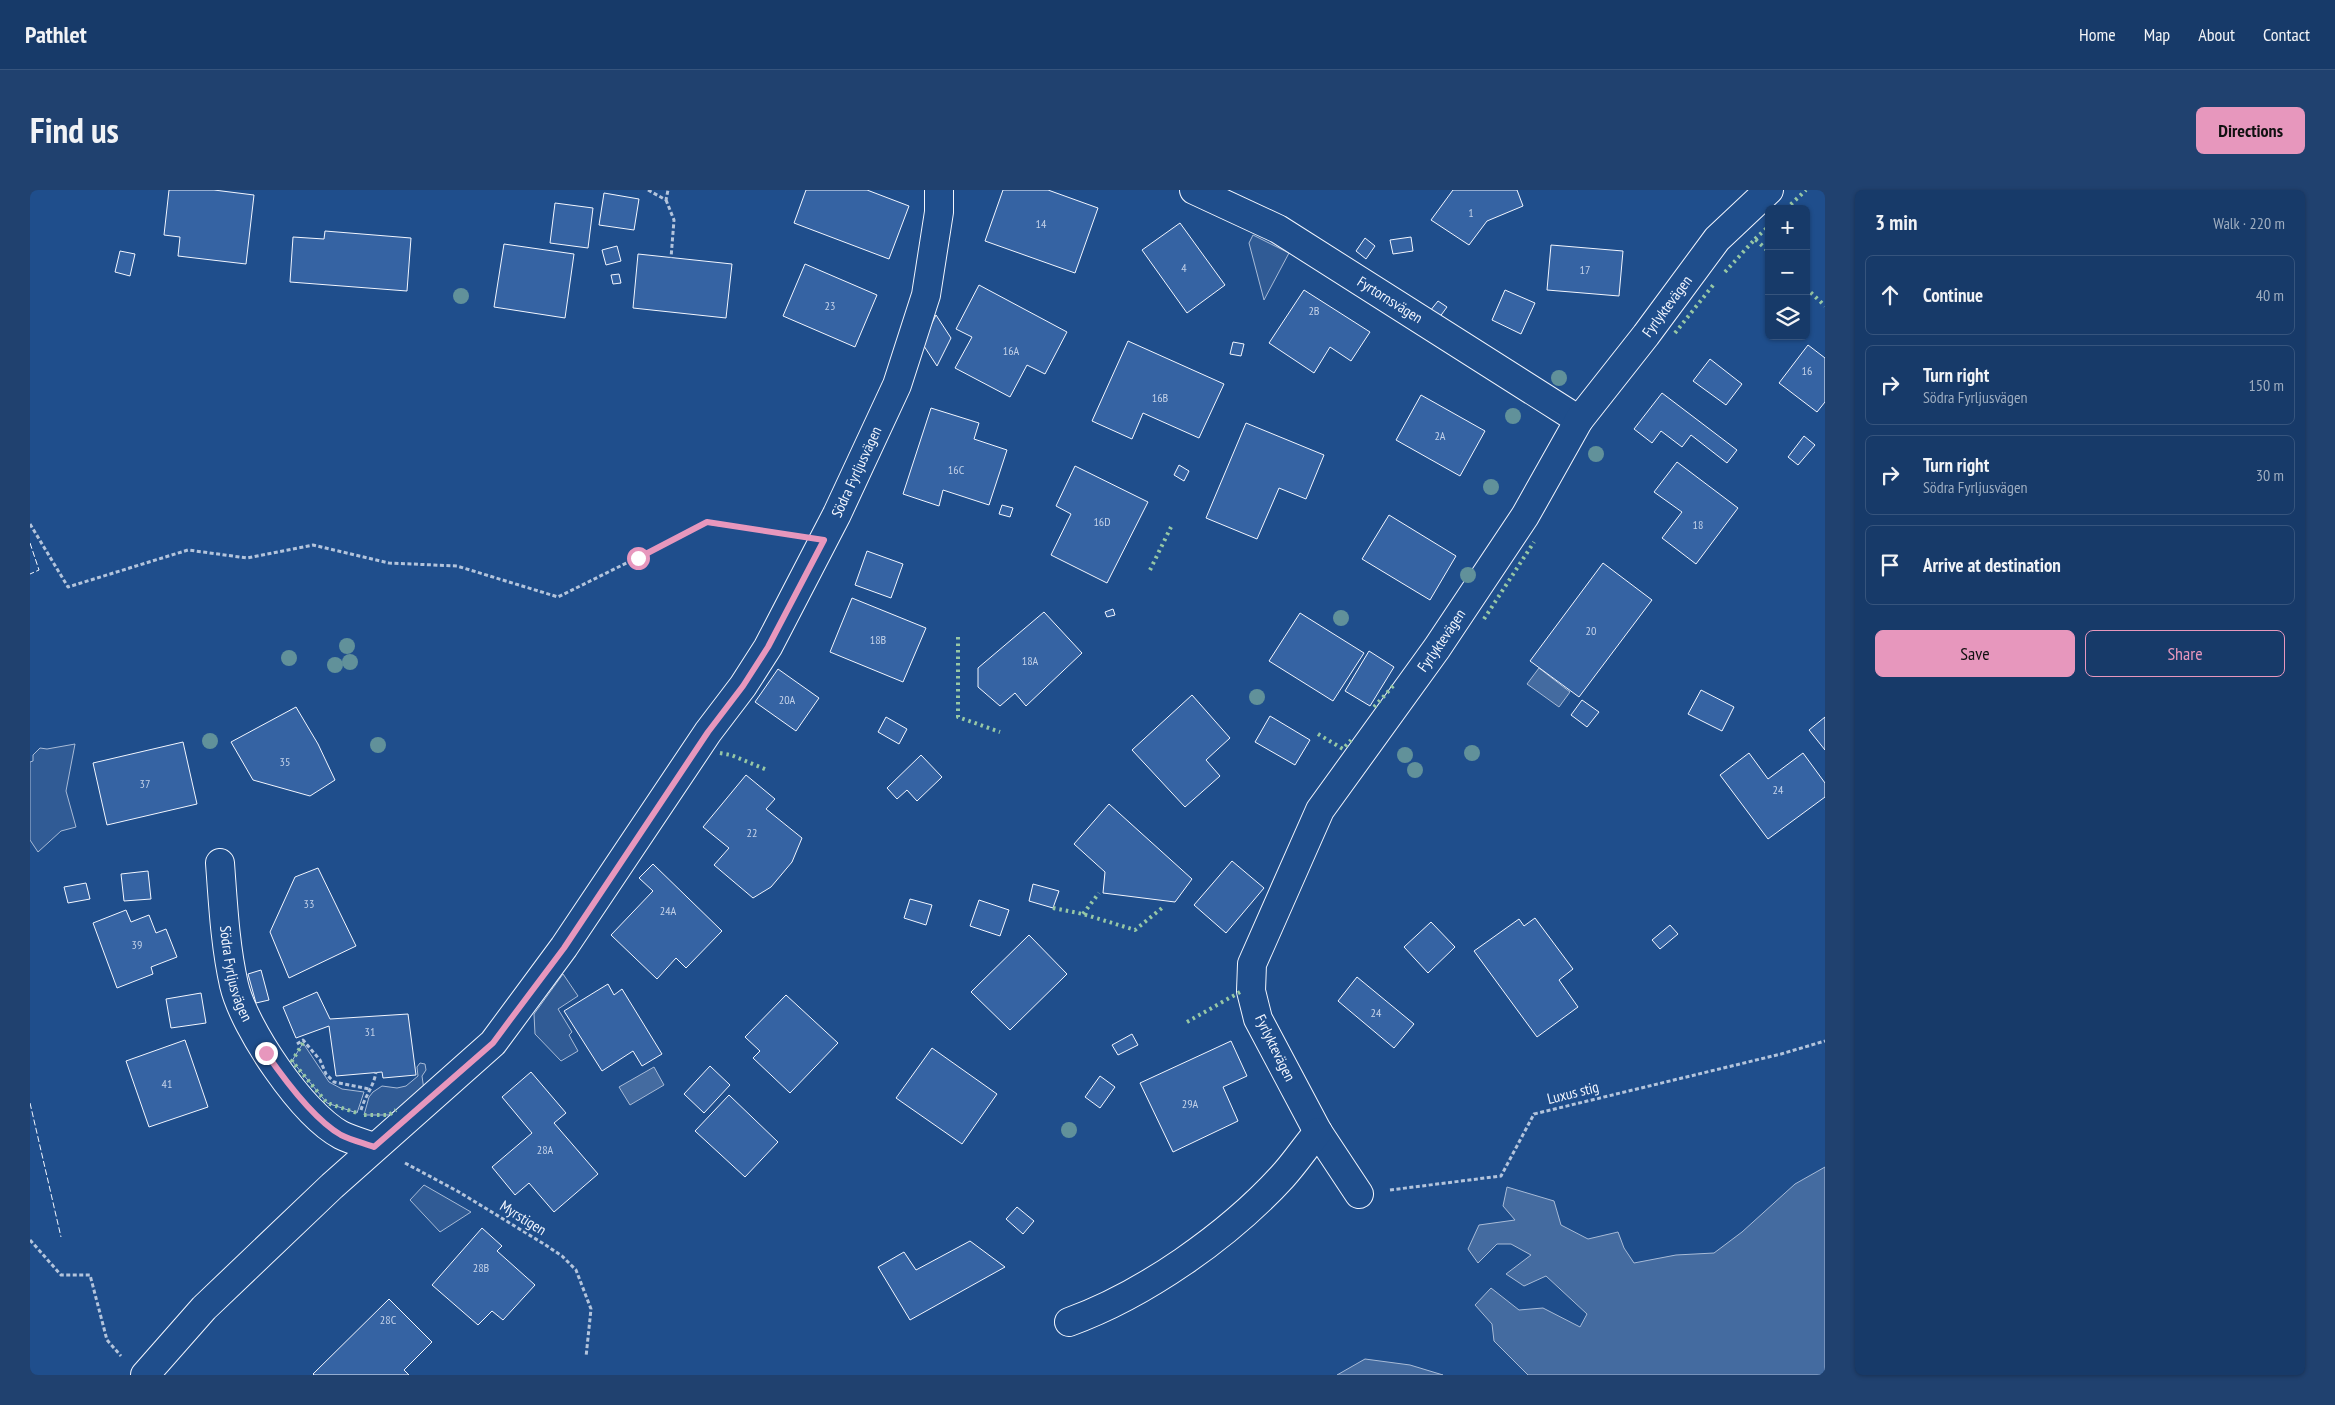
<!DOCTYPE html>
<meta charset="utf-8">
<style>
body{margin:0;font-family:"PT Sans Narrow",sans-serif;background:#20416f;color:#f1f3f6}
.controls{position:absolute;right:15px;top:15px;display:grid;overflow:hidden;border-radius:8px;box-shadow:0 1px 4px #0004}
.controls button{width:45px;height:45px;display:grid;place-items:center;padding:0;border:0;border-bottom:1px solid #36547d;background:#173a69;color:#f1f3f6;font:25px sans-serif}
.stop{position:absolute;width:15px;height:15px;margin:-11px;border:4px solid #e797bd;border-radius:50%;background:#fff}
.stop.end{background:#e797bd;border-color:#fff;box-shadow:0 1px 5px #0008}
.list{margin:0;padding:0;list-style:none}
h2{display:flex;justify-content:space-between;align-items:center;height:65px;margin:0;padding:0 20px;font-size:21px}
h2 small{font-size:16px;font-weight:400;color:#9eadc0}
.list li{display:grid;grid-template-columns:32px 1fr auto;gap:15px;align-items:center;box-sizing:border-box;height:80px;margin:0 10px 10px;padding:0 10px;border:1px solid #36547d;border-radius:8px}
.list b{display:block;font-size:19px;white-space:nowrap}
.list p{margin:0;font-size:16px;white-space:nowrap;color:#9eadc0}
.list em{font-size:16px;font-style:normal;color:#9eadc0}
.actions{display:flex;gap:10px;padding:15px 20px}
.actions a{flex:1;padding:11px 0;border:1px solid #e797bd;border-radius:8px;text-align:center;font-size:18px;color:#e797bd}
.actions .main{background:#e797bd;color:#111}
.icon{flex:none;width:28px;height:28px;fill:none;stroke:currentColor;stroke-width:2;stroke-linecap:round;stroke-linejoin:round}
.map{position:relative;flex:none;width:1795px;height:1185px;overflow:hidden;border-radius:8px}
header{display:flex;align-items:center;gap:30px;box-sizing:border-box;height:70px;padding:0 25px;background:#173a69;border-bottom:1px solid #36547d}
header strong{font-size:24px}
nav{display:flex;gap:28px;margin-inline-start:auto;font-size:18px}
.intro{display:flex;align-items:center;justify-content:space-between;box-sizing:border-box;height:120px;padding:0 30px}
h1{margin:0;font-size:35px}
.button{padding:12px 22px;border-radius:8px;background:#e797bd;color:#111;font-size:18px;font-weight:700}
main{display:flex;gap:30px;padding:0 30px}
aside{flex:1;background:#173a69;border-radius:8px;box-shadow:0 1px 4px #0004}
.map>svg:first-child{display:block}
</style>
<header>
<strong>Pathlet</strong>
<nav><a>Home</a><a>Map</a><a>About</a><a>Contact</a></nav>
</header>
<div class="intro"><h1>Find us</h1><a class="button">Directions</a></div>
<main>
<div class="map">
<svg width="1795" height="1185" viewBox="0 0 1795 1185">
<rect width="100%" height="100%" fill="#1f4e8c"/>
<!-- built -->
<g fill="#305b95" stroke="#a8bbd7">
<path d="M1223 45 1259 63 1234 110 1219 53Z"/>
<path d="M45 554 36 601 46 637 31 641 8 662 0 650V572L3 571V565L10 558 17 559Z"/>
<path d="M533 784 548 806 528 819 542 842 539 845 548 861 531 871 505 844 504 824Z"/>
<path d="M273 853 299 892 312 899 334 902 327 923 297 913 262 871Z"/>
<path d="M390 873 395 874 396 880 392 886 394 900 359 925H334L339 907 343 902 352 896 367 898 376 896 388 886 387 877Z"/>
<path d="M394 995 441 1022 410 1042 380 1010Z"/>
</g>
<!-- water -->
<g fill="#446ba0" stroke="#a8bbd7">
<path d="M1509 478 1540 502 1529 517 1497 494Z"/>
<path d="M624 877 634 895 600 915 589 897Z"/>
<path d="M1795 977V1185H1498L1464 1151 1462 1134 1445 1115 1461 1098 1489 1120 1513 1118 1550 1137 1557 1124 1516 1086 1494 1096 1476 1084 1501 1065 1481 1054H1467L1448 1073 1438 1059 1449 1035 1485 1030 1473 1016 1477 997 1524 1011 1531 1035 1558 1049 1588 1042 1594 1058 1604 1073 1646 1065 1684 1063 1712 1042 1765 994Z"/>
<path d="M1335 1169 1380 1175 1413 1185H1307Z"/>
</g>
<!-- building -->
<g fill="#3563a3" stroke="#f2f6ff">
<path d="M139 0H184L224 5 216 74 148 66 150 47 134 45Z"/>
<path d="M776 0H837L879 16 859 69 764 33Z"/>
<path d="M973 0H1018L1068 18 1045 83 955 51Z"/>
<path d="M1423 0H1487L1493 16 1457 31 1439 55 1401 30Z"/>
<path d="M574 3 609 9 604 40 569 35Z"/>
<path d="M525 13 563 18 558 58 520 53Z"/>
<path d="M1150 33 1195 95 1157 123 1112 60Z"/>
<path d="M295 41 381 48 377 101 260 92 263 47 294 49Z"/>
<path d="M1381 47 1383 61 1363 64 1360 50Z"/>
<path d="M1335 48 1345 56 1336 69 1326 61Z"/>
<path d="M474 54 544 64 535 128 464 117Z"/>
<path d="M1521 55 1593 61 1589 106 1517 100Z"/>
<path d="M587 56 591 71 576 75 572 60Z"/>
<path d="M90 61 105 64 100 86 85 82Z"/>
<path d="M608 64 702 74 696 128 603 118Z"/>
<path d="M775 74 847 105 825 157 753 126Z"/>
<path d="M589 84 591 93 583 94 581 85Z"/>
<path d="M949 95 1037 142 1015 184 997 175 980 207 925 178 942 147 926 139Z"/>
<path d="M1274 100 1340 142 1321 171 1300 157 1284 183 1239 153Z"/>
<path d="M1475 100 1505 113 1491 144 1462 130Z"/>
<path d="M1408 111 1417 117 1409 128 1400 121Z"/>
<path d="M906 125 921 148 907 176 892 153Z"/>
<path d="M1098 151 1194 194 1169 248 1113 223 1102 249 1062 231Z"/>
<path d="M1203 152 1214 154 1211 166 1200 164Z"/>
<path d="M1778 155 1795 168V212L1787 222 1749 193Z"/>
<path d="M1680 169 1712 194 1696 215 1663 191Z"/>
<path d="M1632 203 1707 260 1697 273 1661 245 1652 257 1631 241 1622 253 1604 239Z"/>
<path d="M1391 205 1455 241 1430 286 1366 250Z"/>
<path d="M901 218 949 233 944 249 977 260 959 315 913 300 909 316 873 304Z"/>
<path d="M1216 233 1294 265 1276 309 1249 298 1227 349 1176 328Z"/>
<path d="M1774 246 1785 255 1768 275 1758 267Z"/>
<path d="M1647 272 1708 318 1666 374 1632 348 1652 322 1624 302Z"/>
<path d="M1149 275 1159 281 1154 291 1144 285Z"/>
<path d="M1045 276 1118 312 1077 393 1021 365 1041 324 1026 316Z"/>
<path d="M972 315 983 318 980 327 969 324Z"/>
<path d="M1359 325 1426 366 1400 410 1332 369Z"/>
<path d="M837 361 873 374 861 408 825 395Z"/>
<path d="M1573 373 1622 410 1549 507 1500 471Z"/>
<path d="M822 408 896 438 873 492 800 462Z"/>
<path d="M1083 419 1085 425 1077 427 1075 422Z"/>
<path d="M1014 422 1052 463 996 516 985 503 970 516 948 497V478Z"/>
<path d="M1270 423 1334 463 1303 511 1239 471Z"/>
<path d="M1339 461 1364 477 1340 516 1315 501Z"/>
<path d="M748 479 789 508 766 541 725 512Z"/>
<path d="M1671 500 1704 517 1692 541 1658 524Z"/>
<path d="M1162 505 1200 548 1176 570 1190 586 1155 617 1102 560Z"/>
<path d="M1552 510 1569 522 1557 537 1541 525Z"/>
<path d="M266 517 288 554 305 590 280 606 223 590 201 552Z"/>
<path d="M1240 526 1280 550 1265 575 1225 552Z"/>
<path d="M856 527 877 539 869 554 848 542Z"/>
<path d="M1795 527V560L1779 540Z"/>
<path d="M153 552 167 614 77 635 63 573Z"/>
<path d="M1719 563 1738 589 1773 563 1795 593V607L1738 649 1690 585Z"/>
<path d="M891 565 912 587 887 611 877 600 867 609 857 598Z"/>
<path d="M716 585 745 609 736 619 772 648 762 672 741 697 723 708 684 675 699 658 673 637Z"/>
<path d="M1079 614 1162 689 1145 712 1073 703 1075 682 1044 654Z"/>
<path d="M1202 671 1234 698 1196 743 1164 715Z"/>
<path d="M623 674 692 741 656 778 646 768 627 789 581 745 623 701 609 688Z"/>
<path d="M288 678 326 756 259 788 240 742 265 687Z"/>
<path d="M118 681 121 709 94 711 91 684Z"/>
<path d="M56 693 60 709 38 713 34 697Z"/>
<path d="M1003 694 1029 701 1023 718 999 711Z"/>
<path d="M880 709 902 715 896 735 874 728Z"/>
<path d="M949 710 979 720 970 746 940 736Z"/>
<path d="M96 720 101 732 119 725 126 743 136 739 147 767 121 777 123 784 87 798 63 733Z"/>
<path d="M1505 728 1543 779 1529 790 1548 817 1507 847 1444 761 1489 729 1494 736Z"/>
<path d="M1401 732 1425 757 1398 783 1374 757Z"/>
<path d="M1640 735 1648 744 1630 759 1622 750Z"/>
<path d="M999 745 1037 784 980 840 941 802Z"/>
<path d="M231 780 239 810 226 813 218 784Z"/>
<path d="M1327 787 1384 834 1364 858 1308 811Z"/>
<path d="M578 794 584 805 592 799 632 864 612 876 603 861 572 881 534 821Z"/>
<path d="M287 802 300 829 378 824 386 885 353 888 352 882 306 886 299 836 266 848 253 817Z"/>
<path d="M171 803 176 833 141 838 136 809Z"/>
<path d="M756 805 808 853 760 903 723 868 730 861 715 847Z"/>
<path d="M1102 844 1108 855 1088 865 1082 855Z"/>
<path d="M155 850 178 917 119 937 96 871Z"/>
<path d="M1201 851 1217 886 1193 897 1208 931 1143 962 1110 893Z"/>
<path d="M902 858 967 904 932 954 866 908Z"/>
<path d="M680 876 700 895 674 923 654 904Z"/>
<path d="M501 882 536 923 524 933 568 984 524 1022 499 993 485 1005 462 977 502 943 472 907Z"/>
<path d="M1070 886 1085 897 1070 918 1055 907Z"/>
<path d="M699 905 748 952 715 987 665 941Z"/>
<path d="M987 1017 1004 1031 993 1044 976 1029Z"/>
<path d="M452 1038 472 1056 467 1061 505 1095 473 1130 462 1121 448 1135 402 1095Z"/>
<path d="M940 1051 975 1077 880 1130 848 1077 874 1062 886 1080Z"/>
<path d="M359 1109 402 1152 374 1180 379 1185H284L283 1184Z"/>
</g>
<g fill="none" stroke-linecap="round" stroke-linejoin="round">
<!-- minor casing -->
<g stroke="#f2f6ff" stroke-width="30">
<g id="minor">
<path id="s1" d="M1164 0 1248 39 1549 230"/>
<path id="s2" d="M190 673C193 713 195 755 204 795 214 838 272 924 311 945 321 950 333 953 344 957"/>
<path id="s3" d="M1329 1004 1288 942 1228 829 1221 801 1222 774 1290 620 1407 458 1495 326 1549 230 1616 145 1687 49 1739 0"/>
<path d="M1039 1132C1114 1105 1198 1046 1252 987 1265 973 1276 956 1288 942"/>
<path id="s4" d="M115 1185 174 1118 302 996 463 853 534 757 678 542 713 496 738 457 807 324 867 195 896 105 909 22V0"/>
</g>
</g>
<!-- path -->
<g stroke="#b3c4dc" stroke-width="3" stroke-dasharray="4 2.5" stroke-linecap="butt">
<path d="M618 0 636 10 638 0"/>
<path d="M636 10 644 30 641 68"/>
<path d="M0 334 38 397 158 360 217 368 283 355 359 373 427 376 528 407 677 333 761 345"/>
<path d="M267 854 273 850 290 870 296 884 304 892 339 899"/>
<path d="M331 920C335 906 344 896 346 882"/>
<path d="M375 973 429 1002 514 1054 532 1066 546 1080 561 1119 556 1167"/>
<path d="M1360 1000 1471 986 1504 924 1751 864 1795 851"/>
<path d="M0 1050 31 1085H60L77 1150 91 1166"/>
</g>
<!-- minor -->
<use href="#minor" stroke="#1f4e8c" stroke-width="28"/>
<!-- hedge -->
<g stroke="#97c8a6" stroke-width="4" stroke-dasharray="2.5 4" stroke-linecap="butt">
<path d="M1756 19 1776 0"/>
<path d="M1725 49 1739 36"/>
<path d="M1695 82 1725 49 1739 62"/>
<path d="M1776 98 1795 116"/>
<path d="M1645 143 1684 94"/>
<path d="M1120 380 1141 337"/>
<path d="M1454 429 1504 352"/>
<path d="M928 447V527L970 542"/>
<path d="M1344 517 1364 495"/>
<path d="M1288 544 1313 559 1321 550"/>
<path d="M690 563 701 565 737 580"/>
<path d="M1023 718 1053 724 1105 740 1132 718"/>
<path d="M1053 724 1069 703"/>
<path d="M1157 832 1210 802"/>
<path d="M273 853 262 871 297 913 327 923"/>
<path d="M334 925H359L366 920"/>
</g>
<!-- fence -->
<g stroke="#f2f6ff" stroke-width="1" stroke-dasharray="6 2.5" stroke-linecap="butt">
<path d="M0 353 9 380 0 384"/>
<path d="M0 913 31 1047"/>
</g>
</g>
<!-- trees -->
<g fill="#61919a">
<circle cx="431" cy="106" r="8"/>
<circle cx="1529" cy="188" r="8"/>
<circle cx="1483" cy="226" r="8"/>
<circle cx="1566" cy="264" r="8"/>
<circle cx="1461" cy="297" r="8"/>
<circle cx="1438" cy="385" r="8"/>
<circle cx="1311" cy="428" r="8"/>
<circle cx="317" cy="456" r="8"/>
<circle cx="259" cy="468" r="8"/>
<circle cx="320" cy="472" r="8"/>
<circle cx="305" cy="475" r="8"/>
<circle cx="1227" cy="507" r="8"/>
<circle cx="180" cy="551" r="8"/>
<circle cx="348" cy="555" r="8"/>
<circle cx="1442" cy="563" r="8"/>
<circle cx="1375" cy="565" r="8"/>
<circle cx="1385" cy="580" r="8"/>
<circle cx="1039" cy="940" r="8"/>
</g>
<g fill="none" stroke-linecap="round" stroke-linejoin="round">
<!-- route -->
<path stroke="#e797bd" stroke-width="6" d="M236 863C254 889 283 929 311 945 321 950 333 953 344 957L463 853 480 830 534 758 678 542 713 496 738 457 794 350 677 332 608 368"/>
</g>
<g text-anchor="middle" stroke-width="4" stroke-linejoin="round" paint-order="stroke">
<!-- number labels -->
<g font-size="12" fill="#c3d1e8">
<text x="1441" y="27">1</text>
<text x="1011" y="38">14</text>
<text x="1154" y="82">4</text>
<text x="1555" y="84">17</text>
<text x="800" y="120">23</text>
<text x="1284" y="125">2B</text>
<text x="981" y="165">16A</text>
<text x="1777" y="185">16</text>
<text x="1130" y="212">16B</text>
<text x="1410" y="250">2A</text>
<text x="926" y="284">16C</text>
<text x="1072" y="336">16D</text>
<text x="1668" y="339">18</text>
<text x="1561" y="445">20</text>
<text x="848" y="454">18B</text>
<text x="1000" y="475">18A</text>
<text x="757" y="514">20A</text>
<text x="255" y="576">35</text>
<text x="115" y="598">37</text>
<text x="1748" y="604">24</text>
<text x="722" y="647">22</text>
<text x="279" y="718">33</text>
<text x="638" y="725">24A</text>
<text x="107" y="759">39</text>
<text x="1346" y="827">24</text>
<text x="340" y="846">31</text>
<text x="137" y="898">41</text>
<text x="1160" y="918">29A</text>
<text x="515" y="964">28A</text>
<text x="451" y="1082">28B</text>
<text x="358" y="1134">28C</text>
</g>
<!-- street labels -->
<g font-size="15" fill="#f2f6ff" stroke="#1f4e8c">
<text dy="5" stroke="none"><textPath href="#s1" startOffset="225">Fyrtornsvägen</textPath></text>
<text dy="5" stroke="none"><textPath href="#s3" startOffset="1039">Fyrlyktevägen</textPath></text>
<text dy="5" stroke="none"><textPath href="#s4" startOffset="1160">Södra Fyrljusvägen</textPath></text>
<text dy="5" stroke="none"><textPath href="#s3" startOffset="635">Fyrlyktevägen</textPath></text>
<text dy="5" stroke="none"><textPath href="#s2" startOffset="112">Södra Fyrljusvägen</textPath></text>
<text transform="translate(1245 858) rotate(64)" y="5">Fyrlyktevägen</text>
<text transform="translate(1543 903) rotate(-14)" y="5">Luxus stig</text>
<text transform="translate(493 1028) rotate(32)" y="5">Myrstigen</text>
</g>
</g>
</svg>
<div class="controls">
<button>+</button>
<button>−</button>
<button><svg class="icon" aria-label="layers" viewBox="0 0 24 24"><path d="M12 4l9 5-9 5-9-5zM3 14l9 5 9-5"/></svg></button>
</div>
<div class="stop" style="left:608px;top:368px"></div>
<div class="stop end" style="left:236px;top:863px"></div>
</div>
<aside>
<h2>3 min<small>Walk · 220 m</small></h2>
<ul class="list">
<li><svg class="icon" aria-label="ahead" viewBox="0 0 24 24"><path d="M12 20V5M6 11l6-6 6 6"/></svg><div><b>Continue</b></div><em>40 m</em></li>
<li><svg class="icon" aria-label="right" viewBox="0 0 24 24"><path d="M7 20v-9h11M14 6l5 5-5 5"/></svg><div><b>Turn right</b><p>Södra Fyrljusvägen</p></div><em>150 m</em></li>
<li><svg class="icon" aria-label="right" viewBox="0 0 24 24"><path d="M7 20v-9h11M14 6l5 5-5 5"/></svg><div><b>Turn right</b><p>Södra Fyrljusvägen</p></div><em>30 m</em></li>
<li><svg class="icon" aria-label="arrive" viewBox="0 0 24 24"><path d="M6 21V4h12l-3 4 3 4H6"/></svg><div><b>Arrive at destination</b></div></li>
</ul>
<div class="actions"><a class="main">Save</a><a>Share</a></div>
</aside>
</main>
